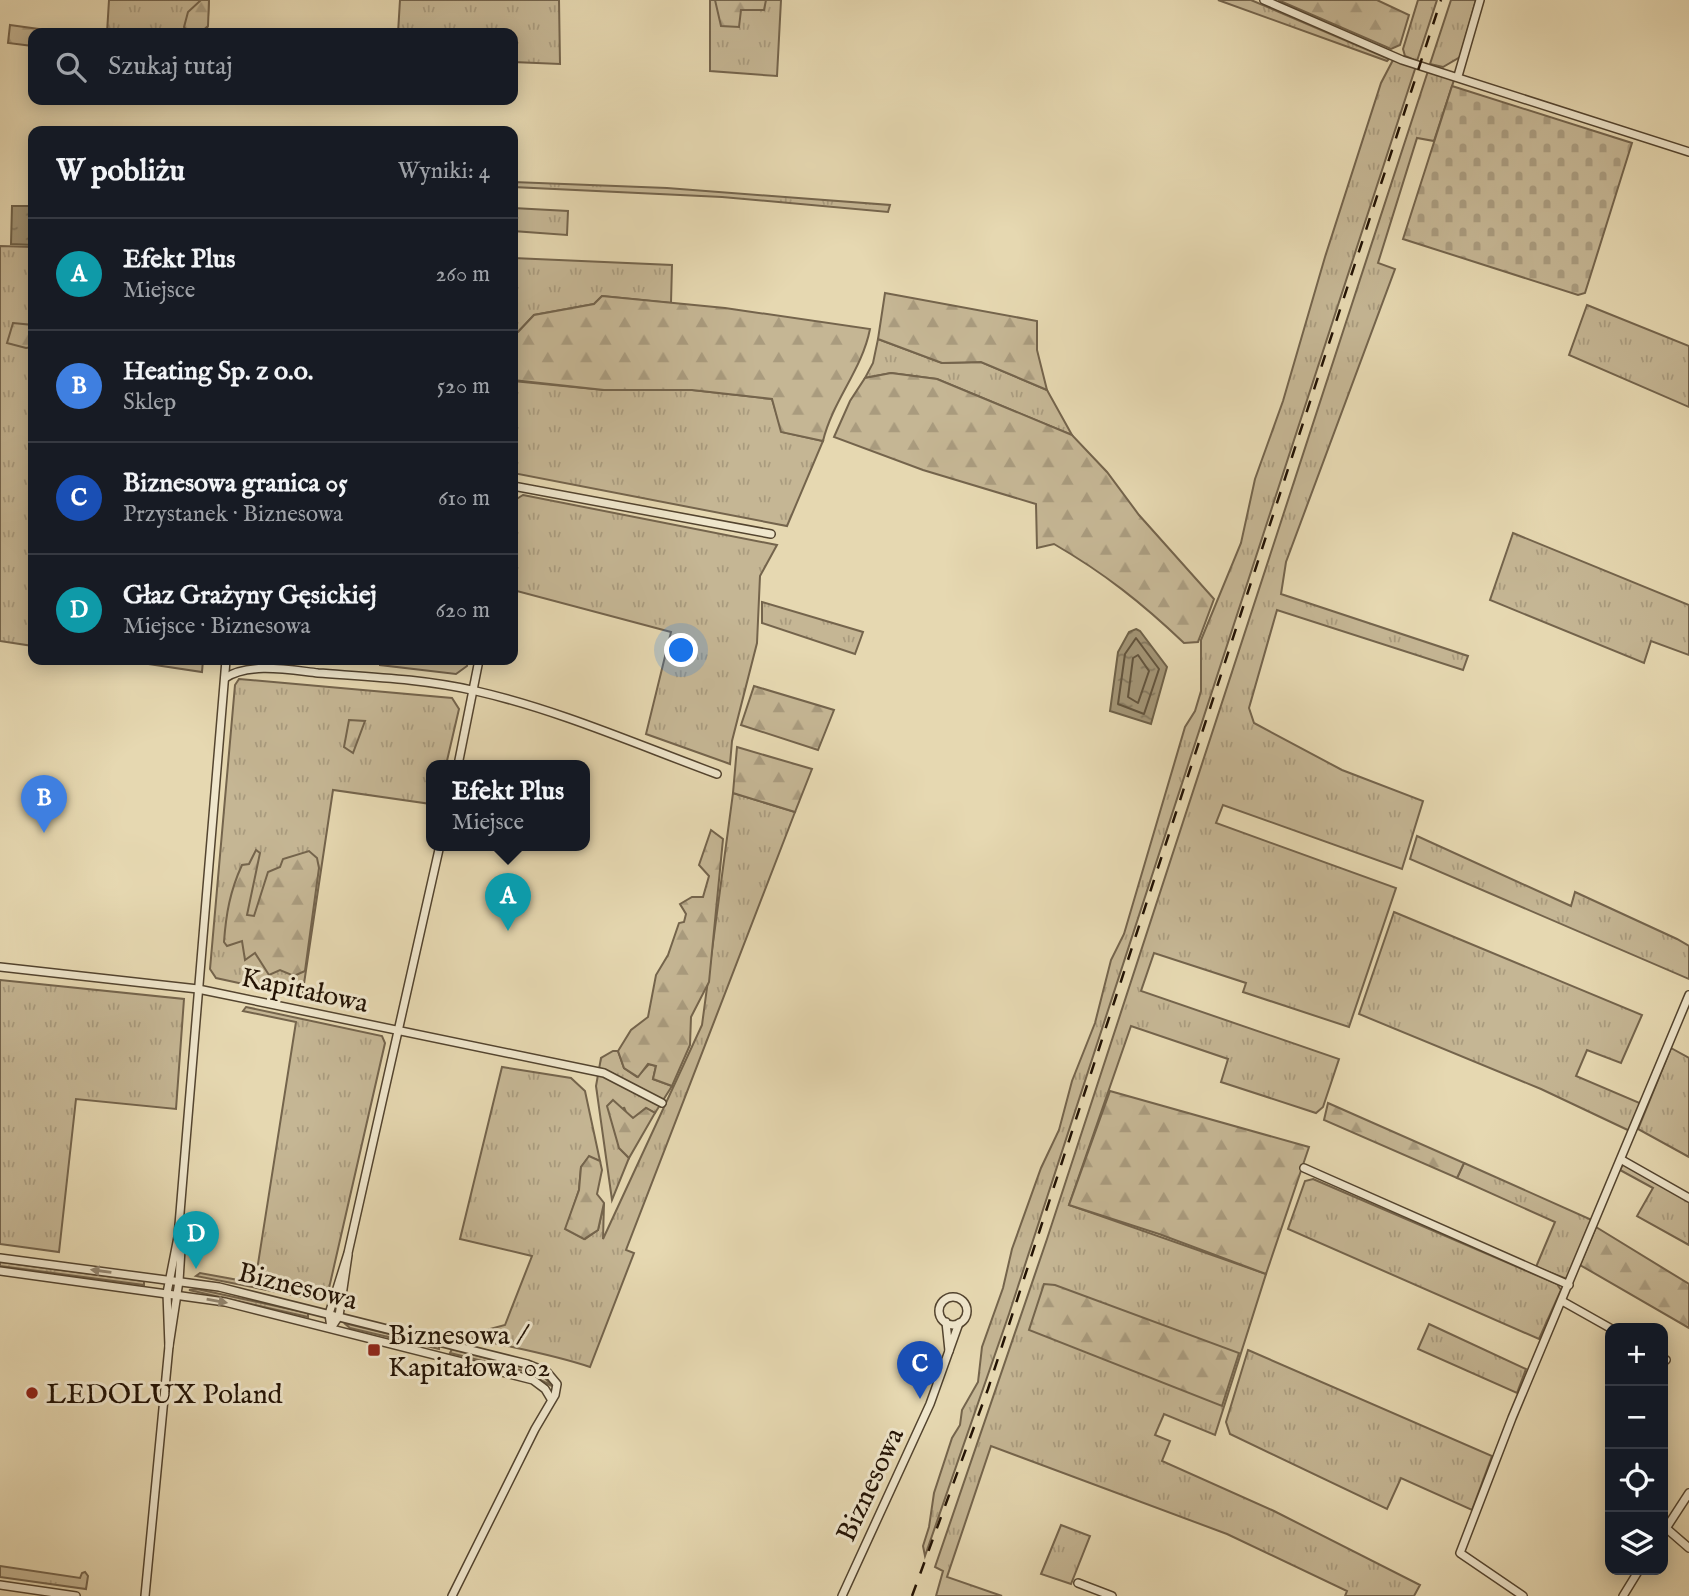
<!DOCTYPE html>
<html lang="pl">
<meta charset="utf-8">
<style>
body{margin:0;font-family:"IM FELL English",serif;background:#20242c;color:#f1f3f6}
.controls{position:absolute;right:21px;bottom:21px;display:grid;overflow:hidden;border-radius:14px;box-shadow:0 4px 18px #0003}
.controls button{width:63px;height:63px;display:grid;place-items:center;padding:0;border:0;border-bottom:2px solid #363941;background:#171b24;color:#f1f3f6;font:35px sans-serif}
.you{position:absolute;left:682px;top:651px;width:24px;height:24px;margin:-18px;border:5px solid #fff;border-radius:50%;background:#1a73e8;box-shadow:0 0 0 10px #1a73e833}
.badge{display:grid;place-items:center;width:46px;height:46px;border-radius:50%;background:#d93025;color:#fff;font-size:23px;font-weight:700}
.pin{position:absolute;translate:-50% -58px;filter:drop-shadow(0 2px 4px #0008)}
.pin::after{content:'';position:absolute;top:37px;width:24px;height:21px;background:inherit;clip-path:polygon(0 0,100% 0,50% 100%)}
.popup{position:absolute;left:426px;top:760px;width:164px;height:91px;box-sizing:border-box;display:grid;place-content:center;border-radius:14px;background:#171b24;filter:drop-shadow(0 2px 5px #0005);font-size:23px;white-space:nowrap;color:#9ea1a6}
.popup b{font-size:26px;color:#f1f3f6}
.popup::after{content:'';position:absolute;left:50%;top:100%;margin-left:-14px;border:14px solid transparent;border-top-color:#171b24}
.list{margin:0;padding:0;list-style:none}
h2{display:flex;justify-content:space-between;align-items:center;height:91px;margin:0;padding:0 28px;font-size:30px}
h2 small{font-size:23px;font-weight:400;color:#9ea1a6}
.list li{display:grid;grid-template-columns:46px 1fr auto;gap:21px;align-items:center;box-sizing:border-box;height:112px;padding:0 28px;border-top:2px solid #363941}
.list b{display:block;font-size:26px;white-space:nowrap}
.list p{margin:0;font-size:23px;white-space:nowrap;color:#9ea1a6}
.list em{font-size:23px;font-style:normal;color:#9ea1a6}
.icon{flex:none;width:38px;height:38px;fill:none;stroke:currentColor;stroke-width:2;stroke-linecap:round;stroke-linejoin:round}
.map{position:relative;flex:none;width:1689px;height:1596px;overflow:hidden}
.search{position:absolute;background:#171b24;box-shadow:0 4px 18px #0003;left:28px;top:28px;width:490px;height:77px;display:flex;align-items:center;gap:18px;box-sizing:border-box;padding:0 24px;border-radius:14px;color:#9ea1a6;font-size:26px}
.panel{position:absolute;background:#171b24;box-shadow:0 4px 18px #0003;left:28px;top:126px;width:490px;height:539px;border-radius:14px}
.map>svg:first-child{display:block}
</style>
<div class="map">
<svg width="1689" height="1596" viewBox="0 0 1689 1596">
<defs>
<pattern id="grass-tufts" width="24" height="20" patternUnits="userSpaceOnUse" patternTransform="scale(1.75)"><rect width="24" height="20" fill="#c5b694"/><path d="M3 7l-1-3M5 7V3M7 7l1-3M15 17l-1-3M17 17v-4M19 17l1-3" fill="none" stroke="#a99b7e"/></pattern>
<pattern id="forest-firs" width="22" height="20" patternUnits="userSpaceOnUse" patternTransform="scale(1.75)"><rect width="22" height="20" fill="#c5b694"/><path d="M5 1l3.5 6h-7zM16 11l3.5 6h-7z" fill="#a99b7e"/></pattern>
<pattern id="cemetery-stones" width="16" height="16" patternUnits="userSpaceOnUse" patternTransform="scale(1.75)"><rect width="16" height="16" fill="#c5b694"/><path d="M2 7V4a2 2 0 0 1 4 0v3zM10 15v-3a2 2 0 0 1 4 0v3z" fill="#a99b7e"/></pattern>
<pattern id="water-ripples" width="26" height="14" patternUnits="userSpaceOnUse" patternTransform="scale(1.75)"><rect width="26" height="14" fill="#a39576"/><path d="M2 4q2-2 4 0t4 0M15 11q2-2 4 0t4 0" fill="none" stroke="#84785f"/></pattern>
</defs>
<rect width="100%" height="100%" fill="#e6d8b1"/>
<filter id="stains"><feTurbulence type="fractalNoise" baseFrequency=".00286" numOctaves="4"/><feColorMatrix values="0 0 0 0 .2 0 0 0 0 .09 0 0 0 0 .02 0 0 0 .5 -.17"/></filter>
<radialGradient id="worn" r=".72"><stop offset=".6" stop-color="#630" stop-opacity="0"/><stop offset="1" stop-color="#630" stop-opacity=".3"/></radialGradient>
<!-- grass -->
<g fill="url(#grass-tufts)" stroke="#74644c" stroke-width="2">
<path d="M109 0H209L207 33H107Z"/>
<path d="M400 0H559L560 64 513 62V33H398Z"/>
<path d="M710 0H781L777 76 710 71Z"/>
<path d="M1218 0H1251L1389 59 1387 61Z"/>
<path d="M1418 0H1437L1417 61 1405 56 1403 49Z"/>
<path d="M1451 0H1476L1460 57 1443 67 1430 64Z"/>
<path d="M1393 60 1416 66 1009 1314 925 1556 923 1546 929 1527 934 1493 952 1438 960 1425 962 1410 978 1382 982 1347 1003 1288 1012 1249 1041 1168 1059 1130 1072 1081 1095 1023 1111 960 1124 934 1185 727 1195 711 1201 691V640L1241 543 1255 479 1283 401 1325 257 1381 83Z"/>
<path d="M1428 71 1454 80 1434 141 1417 138 1378 263 1395 269 1286 562 1281 594 1468 656 1463 670 1277 610 1249 708 1254 723 1342 770 1423 801 1402 869 1223 805 1216 823 1396 888 1349 1027 1243 992 1246 983 1154 953 1141 991 1339 1059 1323 1107 1316 1113 1221 1082 1228 1059 1131 1026 1069 1205 1266 1274 1215 1435 1164 1414 1155 1435 1170 1441 1162 1461 1274 1511 1420 1585 1414 1596H1345L1347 1591 1227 1534 991 1446 947 1577 1002 1596H936L943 1571 935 1567 1047 1239Z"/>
<path d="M513 182 667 188 890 205 888 212 722 197 513 187Z"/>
<path d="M513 208 568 211 567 235 513 231Z"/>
<path d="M0 246 33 247V646L0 641Z"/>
<path d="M513 258 672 265 671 303 602 296 594 304 534 315 518 332 513 333Z"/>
<path d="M1587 305 1689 346V407L1569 355Z"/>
<path d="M878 339 942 363 981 362 1047 390 1072 435 937 379 891 373 865 378 873 363Z"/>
<path d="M513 381 604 390H692L772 399 782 432 823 441 787 526 513 473Z"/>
<path d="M523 495 777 545 760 576 757 643 732 741 730 764 646 734 671 632 513 590 515 500Z"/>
<path d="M1513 533 1689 605V655L1651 641 1644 663 1490 600Z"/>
<path d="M762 602 863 632 855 654 762 623Z"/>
<path d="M122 660H203L202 672Z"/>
<path d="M380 660H468L467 666 456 674 380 665Z"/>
<path d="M239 679 452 698 459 709 446 765H431V804L333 790 302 997 216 978 210 969 235 685Z"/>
<path d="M733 793 795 812 626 1250 634 1253 590 1367C549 1353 507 1347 464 1336L505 1325 532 1256 460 1239 502 1067 571 1078 585 1091 600 1161 589 1157 581 1167 579 1190 566 1229 585 1239 598 1230 604 1203 603 1239 702 1025Z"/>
<path d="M1417 836 1571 906 1575 892 1677 939 1689 946V979L1410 859Z"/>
<path d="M1394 912 1642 1015 1621 1063 1587 1050 1576 1076 1642 1104 1632 1132 1541 1089 1359 1014Z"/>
<path d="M0 980 184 999 176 1109 76 1099 59 1252 0 1244Z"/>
<path d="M246 1007 382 1036 385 1043 327 1297 323 1301 196 1276 200 1273 255 1283 296 1022 243 1011Z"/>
<path d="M1671 1048 1689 1058V1157L1638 1129Z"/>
<path d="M613 1051H618L624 1068 637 1077 649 1064 656 1066 653 1079 672 1086 655 1113 646 1108 634 1118 628 1117 624 1107 619 1148 629 1158 612 1200 596 1086 601 1058Z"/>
<path d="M1464 1163 1594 1221 1567 1279 1536 1267 1555 1222 1457 1178Z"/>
<path d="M1623 1164 1689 1202V1245L1637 1216 1653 1188 1620 1170Z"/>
<path d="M1313 1179 1557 1284 1561 1290 1539 1339 1288 1229 1305 1181Z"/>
<path d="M0 1262 144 1281V1285L0 1266Z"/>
<path d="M197 1289 308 1313V1317L189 1290Z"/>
<path d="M344 1323 439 1346V1349L350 1328Z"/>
<path d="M1429 1324 1526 1369 1517 1393 1418 1349Z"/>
<path d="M452 1349 540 1372 552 1386 523 1371 450 1353Z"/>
<path d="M1248 1350 1492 1456 1472 1510 1401 1478 1387 1509 1230 1434 1226 1422Z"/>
<path d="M1061 1525 1090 1536 1071 1584 1041 1574Z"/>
<path d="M0 1566 80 1578 82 1573 85 1572 88 1576 86 1589 0 1577Z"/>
</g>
<!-- forest -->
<g fill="url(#forest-firs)" stroke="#74644c" stroke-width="2">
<path d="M201 0H209L208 26 200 33H188L184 27 188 12Z"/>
<path d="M715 0H766L764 10H741L739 27 721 26Z"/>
<path d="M1278 0H1377L1409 15 1400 45 1391 49Z"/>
<path d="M10 25 68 33H33V46L8 43Z"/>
<path d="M885 293 1037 321V350L1047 390 981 362 942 363 878 339Z"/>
<path d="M602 296 725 308 870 329C862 370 833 400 823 441L781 432 772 399 692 390H604L513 380V333L518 332 534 315 594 304Z"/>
<path d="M13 323 33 325V347L26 348 7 343Z"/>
<path d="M891 373 937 379 1072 435 1107 472 1139 515 1214 599 1198 642 1184 643C1142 603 1104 573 1054 544L1037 548 1036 504 923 470 834 437 850 401 865 378Z"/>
<path d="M754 686 834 710 818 750 741 725Z"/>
<path d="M349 720 365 721 353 753 344 747Z"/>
<path d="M737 747 812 769 795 812 733 793Z"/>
<path d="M711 830 723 839 709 982 691 1017 690 1045 672 1086 653 1079 656 1066 648 1064 638 1077 624 1068 618 1051 631 1030 648 1017 656 975 668 955 679 923 684 922 686 914 680 904 692 897H703L709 876 699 865Z"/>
<path d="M256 850 260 853 247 915 254 916 268 872 280 867 283 859 309 851 317 858 319 868 305 971 294 976 280 970 269 975 255 953 245 960 242 941 227 946 224 942C226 914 230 891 242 865L249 864Z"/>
<path d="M1110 1091 1309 1147 1266 1274 1159 1234 1069 1205Z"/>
<path d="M613 1100 633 1118 646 1108 655 1113 629 1158 619 1148 607 1106Z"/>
<path d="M1328 1103 1464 1163 1457 1178 1324 1120Z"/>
<path d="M589 1156 600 1161 602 1170 597 1194 604 1203 598 1230 584 1239 565 1229 579 1190 581 1167Z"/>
<path d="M1596 1227 1689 1284V1328L1580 1265Z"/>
<path d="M1044 1284 1055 1285 1239 1353 1222 1406 1029 1330Z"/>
</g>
<!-- cemetery -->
<path fill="url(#cemetery-stones)" stroke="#74644c" stroke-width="2" d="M1452 86 1632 143 1585 293 1578 295 1403 239Z"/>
<!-- water -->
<g fill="url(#water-ripples)" stroke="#6f6148" stroke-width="2">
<path d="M12 206H33V245L11 244Z"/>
<path d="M1136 629 1140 631 1167 667 1151 724 1110 711 1118 652 1129 632Z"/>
</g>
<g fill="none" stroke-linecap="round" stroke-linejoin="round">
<!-- shore -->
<g stroke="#62543d" stroke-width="2">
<path d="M1136 638 1159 669 1144 714 1118 704 1125 654Z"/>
<path d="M1138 655 1149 671 1138 703 1128 697 1133 658Z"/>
</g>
<!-- street casing -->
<g stroke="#53442f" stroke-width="10">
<g id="street">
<path d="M1264 0 1402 60 1689 152"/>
<path d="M1458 76 1480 0"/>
<path d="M513 486 771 534"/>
<path d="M225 678C249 662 290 670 318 673 371 677 424 679 476 691 559 710 638 745 717 774"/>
<path d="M458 765 479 660"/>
<path d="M0 967 198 989 604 1073 662 1103"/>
<path d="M1622 1160 1689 1198"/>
<path d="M1304 1168 1569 1285"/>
<path d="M0 1258 219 1287 527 1364 547 1372 557 1384 555 1395 535 1429 452 1596"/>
<path d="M0 1271 225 1302 533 1380 545 1389 551 1399"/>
<circle cx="953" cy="1311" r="14"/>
<path d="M1562 1301 1610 1328"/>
<path d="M946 1322 949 1351 959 1323"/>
<path d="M331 1328 329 1314 348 1253 440 845"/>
<path d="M331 1328 339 1316 348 1255"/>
<path d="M169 1346 167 1293 178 1237 226 660"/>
<path d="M1663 1358 1666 1360"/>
<path d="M1666 1528 1689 1548"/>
<path d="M1663 1533 1689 1493"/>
<path d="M1078 1583 1112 1596"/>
<path d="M0 1585 76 1596"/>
<path d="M145 1596 169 1346 179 1281 181 1249 178 1237"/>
<path d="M842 1596 930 1404 949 1351"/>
<path d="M1523 1596 1460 1553 1512 1418 1689 995"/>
<path d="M1623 1596 1639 1570"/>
</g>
</g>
<!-- street -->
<use href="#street" stroke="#efe6cc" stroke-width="7"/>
<!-- rail -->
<path stroke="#221204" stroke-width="2.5" stroke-dasharray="12 12" stroke-linecap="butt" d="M912 1596 988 1389 1441 0"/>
</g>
<!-- one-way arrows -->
<defs><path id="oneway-solid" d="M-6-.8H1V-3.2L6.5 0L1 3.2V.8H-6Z" transform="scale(1.75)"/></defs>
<g fill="#938772">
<use href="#oneway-solid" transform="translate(101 1271) rotate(-172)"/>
<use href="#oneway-solid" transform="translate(217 1301) rotate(10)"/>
</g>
<!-- markers -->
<g fill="#8f2418" stroke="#efe6cc" stroke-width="2.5">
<rect x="367" y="1343" width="14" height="14" rx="3.5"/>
<circle cx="32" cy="1393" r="7"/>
</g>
<g text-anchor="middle" stroke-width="6" stroke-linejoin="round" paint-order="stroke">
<!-- street labels -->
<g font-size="28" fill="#221204" stroke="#efe6cc">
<text transform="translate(305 989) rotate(12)" y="10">Kapitałowa</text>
<text transform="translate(298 1285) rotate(14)" y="10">Biznesowa</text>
<text transform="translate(869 1484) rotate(-65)" y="10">Biznesowa</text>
</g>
<!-- poi labels -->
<g font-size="28" fill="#221204" stroke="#efe6cc" text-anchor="start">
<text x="388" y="1344">Biznesowa /<tspan x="388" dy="32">Kapitałowa 02</tspan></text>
<text x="46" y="1403">LEDOLUX Poland</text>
</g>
</g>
<rect width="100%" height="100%" filter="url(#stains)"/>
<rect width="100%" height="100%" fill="url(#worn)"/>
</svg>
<div class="controls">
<button>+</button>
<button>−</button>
<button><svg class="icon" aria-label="locate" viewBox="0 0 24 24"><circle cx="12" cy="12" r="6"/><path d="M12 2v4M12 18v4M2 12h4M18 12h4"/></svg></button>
<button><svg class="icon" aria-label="layers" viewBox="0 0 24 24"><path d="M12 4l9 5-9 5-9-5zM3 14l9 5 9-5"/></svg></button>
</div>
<div class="you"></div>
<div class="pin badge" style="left:508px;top:931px;background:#0f9aa8">A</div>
<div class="popup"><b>Efekt Plus</b>Miejsce</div>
<div class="pin badge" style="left:44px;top:833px;background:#3f7fe0">B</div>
<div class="pin badge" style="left:920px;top:1399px;background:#1a4fb4">C</div>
<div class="pin badge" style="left:196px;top:1269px;background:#0f9aa8">D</div>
<div class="search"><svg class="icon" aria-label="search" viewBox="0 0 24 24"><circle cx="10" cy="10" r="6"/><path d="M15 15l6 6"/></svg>Szukaj tutaj</div>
<section class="panel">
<h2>W pobliżu<small>Wyniki: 4</small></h2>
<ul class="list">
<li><span class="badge" style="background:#0f9aa8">A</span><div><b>Efekt Plus</b><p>Miejsce</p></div><em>260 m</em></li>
<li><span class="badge" style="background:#3f7fe0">B</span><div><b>Heating Sp. z o.o.</b><p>Sklep</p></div><em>520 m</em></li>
<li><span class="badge" style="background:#1a4fb4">C</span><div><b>Biznesowa granica 05</b><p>Przystanek · Biznesowa</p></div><em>610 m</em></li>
<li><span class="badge" style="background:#0f9aa8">D</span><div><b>Głaz Grażyny Gęsickiej</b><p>Miejsce · Biznesowa</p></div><em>620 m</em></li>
</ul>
</section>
</div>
